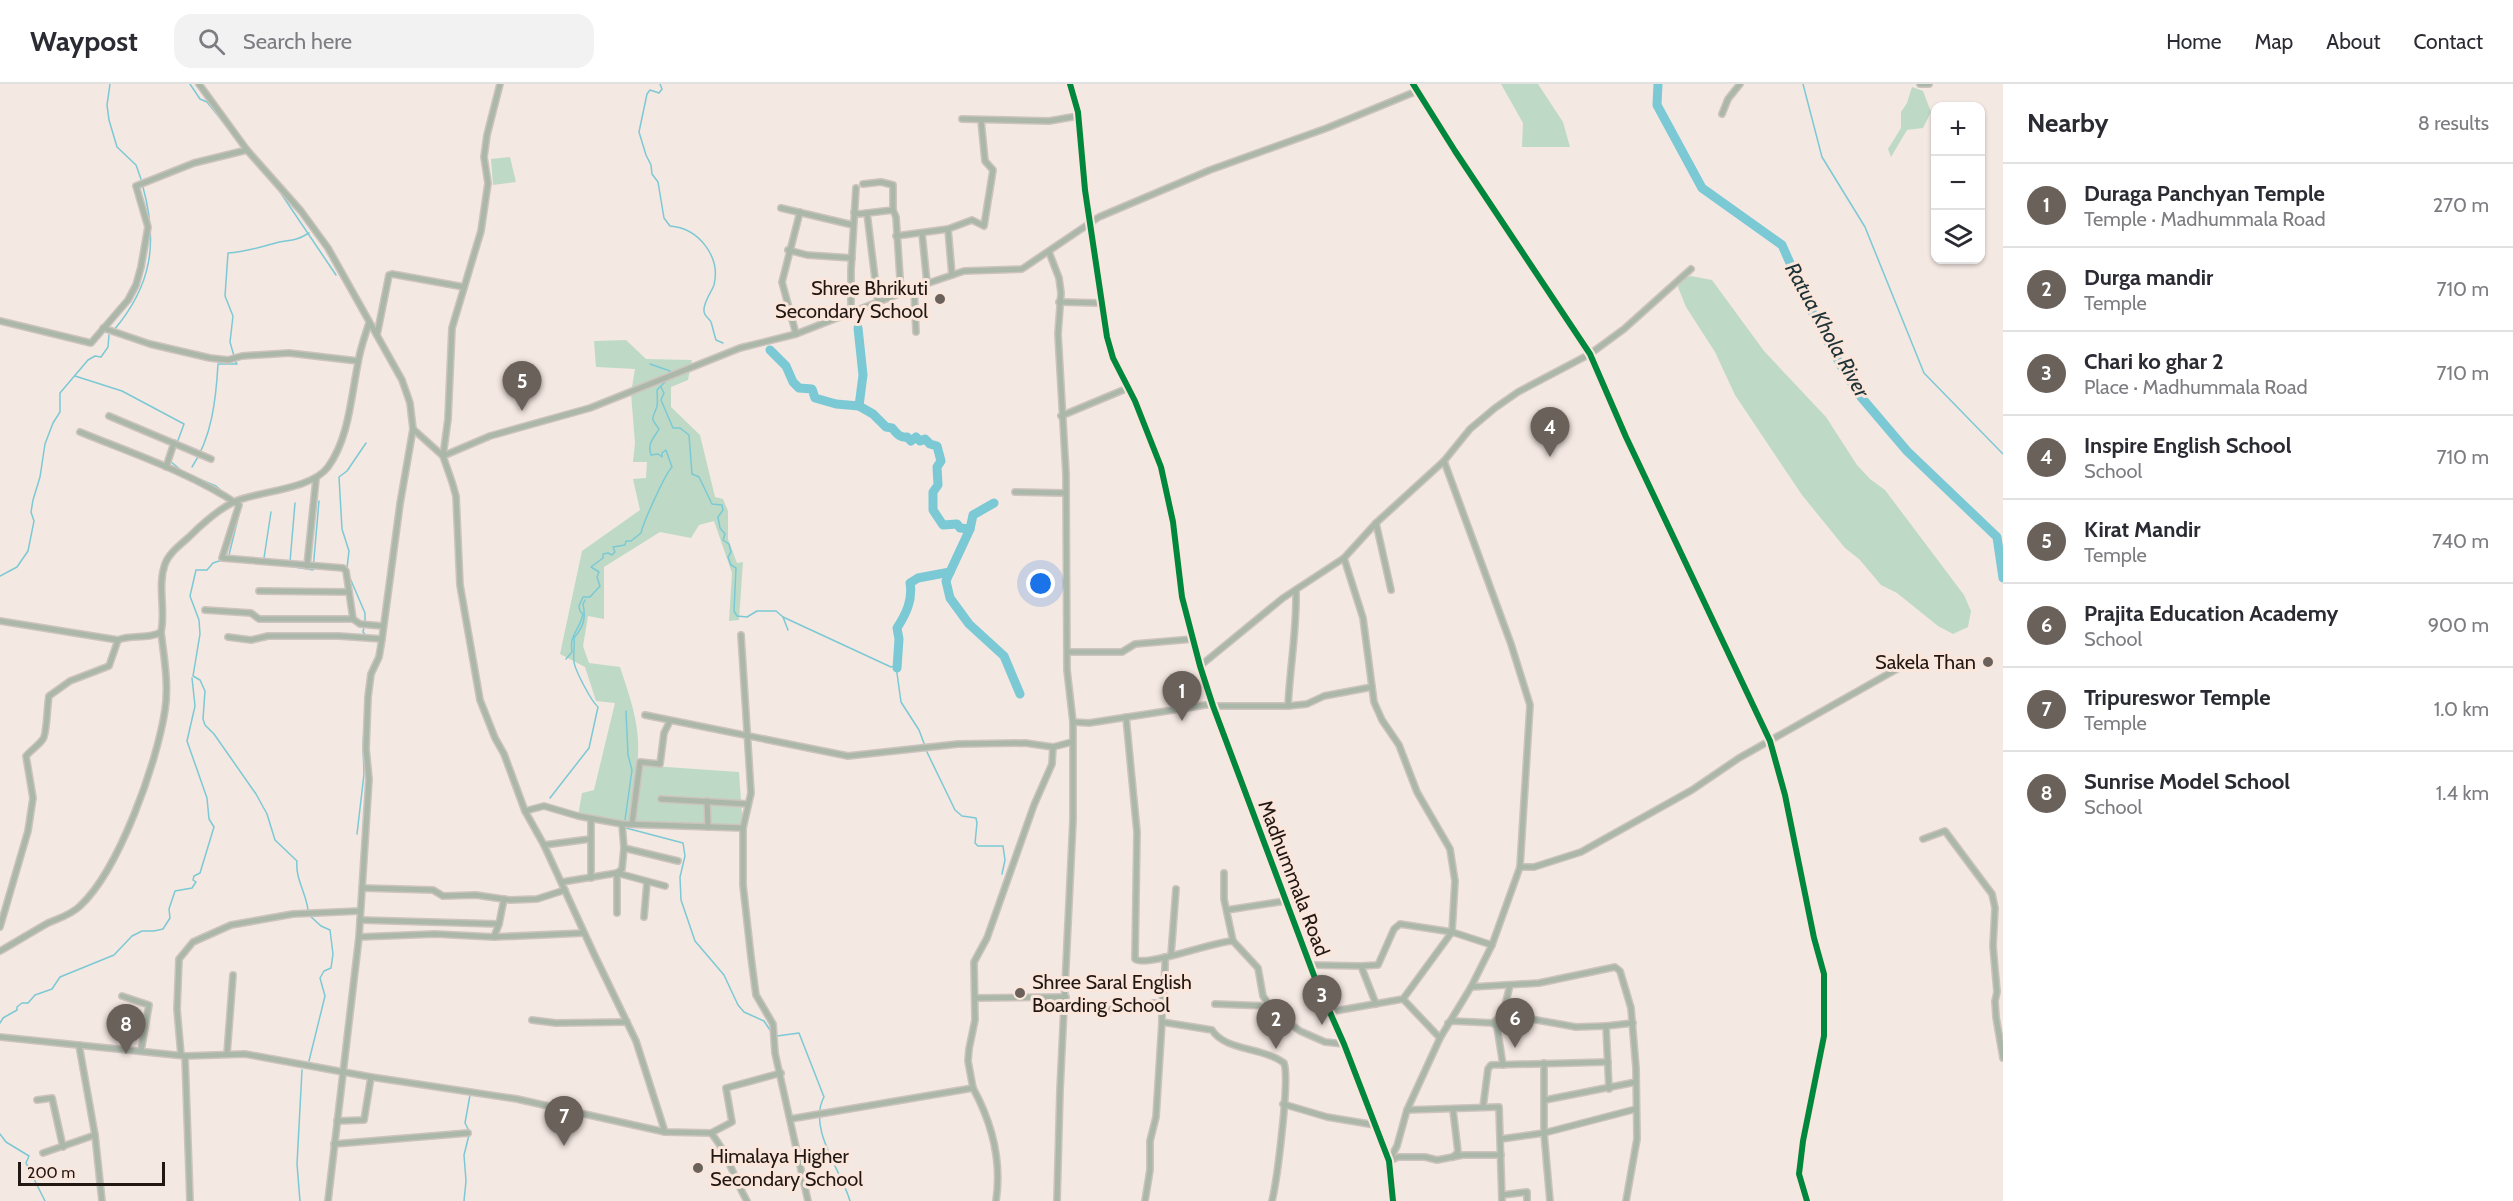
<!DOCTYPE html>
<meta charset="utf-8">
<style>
body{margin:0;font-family:Cabin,sans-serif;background:#f2f2f3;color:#2b2b33}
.controls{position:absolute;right:18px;top:18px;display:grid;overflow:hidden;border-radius:12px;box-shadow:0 2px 4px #0004}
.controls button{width:54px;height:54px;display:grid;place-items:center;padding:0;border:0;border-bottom:2px solid #e1e1e2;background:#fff;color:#2b2b33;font:30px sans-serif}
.scale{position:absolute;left:18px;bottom:15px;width:147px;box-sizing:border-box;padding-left:6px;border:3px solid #211813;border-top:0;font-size:16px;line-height:21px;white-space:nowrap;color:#211813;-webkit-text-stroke:4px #fbe6db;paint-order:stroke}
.you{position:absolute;left:1041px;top:500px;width:21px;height:21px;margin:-15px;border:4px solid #fff;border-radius:50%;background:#1a73e8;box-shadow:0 0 0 9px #1a73e833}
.badge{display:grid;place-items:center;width:39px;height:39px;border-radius:50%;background:#6b615b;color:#fff;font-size:20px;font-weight:700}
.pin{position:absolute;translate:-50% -50px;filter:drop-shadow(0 2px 3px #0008)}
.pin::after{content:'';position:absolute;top:32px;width:21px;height:18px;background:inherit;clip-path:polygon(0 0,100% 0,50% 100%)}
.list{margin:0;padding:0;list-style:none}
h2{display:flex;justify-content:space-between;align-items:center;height:78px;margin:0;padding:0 24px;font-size:26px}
h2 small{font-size:20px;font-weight:400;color:#7c7c81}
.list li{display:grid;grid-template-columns:39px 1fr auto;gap:18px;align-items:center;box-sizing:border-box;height:84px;padding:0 24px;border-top:2px solid #e1e1e2}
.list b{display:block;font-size:22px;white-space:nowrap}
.list p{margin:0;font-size:20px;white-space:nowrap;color:#7c7c81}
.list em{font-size:20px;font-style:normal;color:#7c7c81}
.icon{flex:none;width:33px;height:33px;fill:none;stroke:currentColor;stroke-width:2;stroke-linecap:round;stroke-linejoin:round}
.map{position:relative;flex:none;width:2003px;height:1117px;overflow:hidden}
header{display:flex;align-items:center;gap:36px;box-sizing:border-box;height:84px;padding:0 30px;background:#fff;border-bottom:2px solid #e1e1e2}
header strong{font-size:28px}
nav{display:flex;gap:33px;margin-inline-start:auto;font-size:21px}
.search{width:420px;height:54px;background:#f2f2f3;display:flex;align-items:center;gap:15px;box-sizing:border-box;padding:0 21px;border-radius:18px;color:#7c7c81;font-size:22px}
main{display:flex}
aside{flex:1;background:#fff}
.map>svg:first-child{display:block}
</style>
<header>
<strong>Waypost</strong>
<div class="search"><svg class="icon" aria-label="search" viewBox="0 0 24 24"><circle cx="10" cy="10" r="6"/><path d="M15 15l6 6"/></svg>Search here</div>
<nav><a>Home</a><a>Map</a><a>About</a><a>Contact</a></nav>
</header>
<main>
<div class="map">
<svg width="2003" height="1117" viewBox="0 0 2003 1117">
<rect width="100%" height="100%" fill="#f4e8e2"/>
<!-- green -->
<g fill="#bedac6">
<path d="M1501 0H1538L1563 38 1570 63H1522L1523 39Z"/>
<path d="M1912 3 1923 7 1931 28 1923 44 1907 46 1891 73 1888 65 1901 44V28L1907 19Z"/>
<path d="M510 73 516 98 493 101 491 75Z"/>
<path d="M1691 192 1712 196 1764 267 1826 333 1857 381 1870 395 1885 406 1964 511 1971 527 1968 543 1953 550 1938 542 1897 509 1881 501 1859 475 1845 464 1802 411 1735 311 1715 268 1686 223 1678 203 1682 195Z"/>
<path d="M626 256 646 275 692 276 688 296 671 303V323L700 351 715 413 723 415 728 427V455L737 479 743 478 739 536 729 537 732 489 714 437 699 441 691 454 660 448 604 483V535L588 532 583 562 589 579 620 583C631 616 642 646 637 681L739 688 743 744 622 740 578 732 582 709 594 706 615 619 596 617 585 583 560 570 582 467 640 426 633 395 646 394 647 378H633L635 359 631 309 635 285 596 283 594 257Z"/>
</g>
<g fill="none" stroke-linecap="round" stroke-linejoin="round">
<!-- stream -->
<g stroke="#7bc9d5" stroke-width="1.5">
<path d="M110 0 107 21 109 36 117 63 136 81 141 95"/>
<path d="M190 0 200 15 207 18 235 53"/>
<path d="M660 0 662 5 659 9 650 6 647 10 639 48 646 71 651 81 652 90 658 98 664 134 670 142C698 144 721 172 714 201 711 209 703 219 704 227 704 232 709 234 711 238 713 244 714 250 716 256L723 259"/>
<path d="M1803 0 1822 73 1865 143 1924 289 2003 370"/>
<path d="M276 102 336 191"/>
<path d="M114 246C152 201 158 159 143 103"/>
<path d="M234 272 230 258 233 232 225 212 228 169C244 168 257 164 272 160 289 154 291 160 309 149"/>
<path d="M650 280 670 287 669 291"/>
<path d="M75 292 122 307 184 340 177 359"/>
<path d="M661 303 664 309 661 316 673 344H680L689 351 692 390 699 393 712 420 722 421 723 426 718 433 720 444 725 450 723 456 729 460 731 468 728 473 731 481 736 484 734 527 737 532 747 533 757 527H776L783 533 788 546"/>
<path d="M170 377 182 387"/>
<path d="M192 383C212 353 216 315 218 280H237L235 277"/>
<path d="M192 392 216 402 224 409"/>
<path d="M229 471 240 426"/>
<path d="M264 474 271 428"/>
<path d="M222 476 213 479 207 486H196L190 512 199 536 200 550 193 592 200 596 205 607 203 635 205 641 214 650 256 710 267 730 275 756 297 777C295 794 306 809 308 826"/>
<path d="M290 478 295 419"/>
<path d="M289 482 313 486 319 417"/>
<path d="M347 484 349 467 342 445 339 393 347 387 366 359"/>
<path d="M0 492 17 483 28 467 34 437 31 428 33 416 40 393 45 360 53 339 60 328V309L88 276 95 272 101 273 108 263 109 251"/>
<path d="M350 494 365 529V539"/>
<path d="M783 533 891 583 896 582 901 618 919 646 925 662"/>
<path d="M364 543 363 548 366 552"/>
<path d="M566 575 572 568C569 550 579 548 583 530L580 527 579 522 583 513H590L600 502 597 493 599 488 591 483 603 474V470L608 469 612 471 615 468 613 463 625 461 626 457H631L641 449C643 439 665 390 672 383L666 366 662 369V373L658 370 651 371C647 359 654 354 659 345 649 332 653 336 657 322 658 318 657 311 657 306L668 295"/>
<path d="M926 666 955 726 962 732 976 734 977 739 975 759 978 762H1003L1005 776 1002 790"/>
<path d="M550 714 589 664 598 623C591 617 575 586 574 578 573 570 575 562 574 554 584 542 586 534 583 520L585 516"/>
<path d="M625 736 632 686 628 671 626 627"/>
<path d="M626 744 683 759 685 772 680 793 681 816 695 857 724 891 738 921 744 928 764 937 772 949"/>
<path d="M357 750 364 690 363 661 366 618"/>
<path d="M0 939 3 934 17 926V923L22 919H28L35 911 52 905 60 893 114 871 132 852 142 847H154L163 845 170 834 169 825 175 807 192 804 196 798 193 796 194 792 200 789 214 743 209 735 207 714 187 657 195 622 192 594"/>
<path d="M777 952 799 949 824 1013C807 1044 842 1088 850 1117"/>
<path d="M309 977 325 912 320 894 324 887 331 884 333 870 330 846 321 842 309 831"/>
<path d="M469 1047 465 1039 470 1011"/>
<path d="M0 1050 6 1058 29 1072 26 1079 45 1117"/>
<path d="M300 1117 297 1080 302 986"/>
<path d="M464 1117 466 1097 464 1071 469 1051"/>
</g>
<!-- river -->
<g stroke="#7bc9d5" stroke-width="9">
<path d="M1658 0 1657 21 1702 104 1782 161 1810 224 1841 282 1861 313 1907 367 1997 453 2003 494"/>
<path d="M858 244 863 291 859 322"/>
<path d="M770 266 786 282 793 298 799 304 812 305 815 314 836 320 859 322 873 330 886 343 892 344C897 350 900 354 907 353L911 357 916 353 920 357 925 355 930 360 937 362 941 377 937 383 938 401 933 408V426L943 441 957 440 960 444 970 445"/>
<path d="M950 488 946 497 950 514 969 540 1004 572 1020 610"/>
<path d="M897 584 899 555 897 544C906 530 913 516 910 499L918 494 950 488 970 445 973 431 994 419"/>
</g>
<!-- minor casing -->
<g stroke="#ccc3be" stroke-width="8">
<g id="minor">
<path d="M199 0 247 66 301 127 328 164 402 296 410 319 413 345 443 372 452 398 456 412 460 501 480 616 495 654 504 670 525 727 544 761 594 870 636 957 665 1048"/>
<path d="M1070 0 1078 28 1085 106 1107 253 1113 274 1135 317 1161 383 1173 438 1182 513 1200 582 1213 622 1316 897 1344 960 1389 1077 1393 1117"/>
<path d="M1413 0 1455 67 1590 270 1626 353 1770 657 1785 711 1814 854 1824 890V952L1803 1057 1799 1090 1807 1117"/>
<path d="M1920 0H1929"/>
<path d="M1722 30 1728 15 1740 0"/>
<path d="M962 35 1049 37 1078 32"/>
<path d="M863 100 881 98 893 101V126"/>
<path d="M781 124 853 141"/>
<path d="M854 128 859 130 893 126 896 133 901 209"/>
<path d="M867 129 878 219"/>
<path d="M948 145 972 136 984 142 993 86 985 77 981 36"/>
<path d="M922 149 927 199"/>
<path d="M896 152 948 145 952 191"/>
<path d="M788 166 807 171 852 174"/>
<path d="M1049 168 1059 194 1061 209 1058 250 1066 390 1067 586 1073 638V736L1060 1006 1057 1117"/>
<path d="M914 204 916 248"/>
<path d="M1059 218 1101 219"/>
<path d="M851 230V186L856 104"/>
<path d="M0 237 91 259 128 216 136 201 141 183 148 143 136 102 194 79 247 66"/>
<path d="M103 244 150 260 210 274 228 276 242 272 289 269 358 277"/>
<path d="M796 250 782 198 800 128"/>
<path d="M377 251 389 191 392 190 464 203"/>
<path d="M109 332 211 375"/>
<path d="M1061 332 1128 304"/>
<path d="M80 348C134 370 191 389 239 421L222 474 343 484 346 487 353 535"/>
<path d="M443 372 490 352 590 324 740 264 796 250 914 204 964 187 1022 185 1099 133 1210 86 1327 44 1417 7"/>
<path d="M443 372 448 335 452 244 481 147 488 99 484 73 487 51 500 0"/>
<path d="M1444 377 1511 560 1530 621 1520 783 1492 861 1471 903 1440 954 1407 1026 1397 1062 1389 1077 1398 1073H1425L1437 1076 1463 1071H1501"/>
<path d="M166 383 174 359"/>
<path d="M1015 408 1064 409"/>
<path d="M1376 439 1391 506"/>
<path d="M307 482 316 395"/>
<path d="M259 507 349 508"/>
<path d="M205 526 251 529 259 535H353L360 540 382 542"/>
<path d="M0 537 118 556"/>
<path d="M741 551 751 709 743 744V801L751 873 756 911 773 940 775 969 808 1117"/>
<path d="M228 553 251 556 268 552H339L382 555"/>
<path d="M1068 568H1122L1135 560 1193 555"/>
<path d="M1200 582 1283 514 1344 474 1376 439 1444 377 1470 345 1495 324 1518 308 1590 270 1624 245 1691 185"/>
<path d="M1213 622H1288C1290 583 1297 545 1296 506"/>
<path d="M1288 622 1307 620 1324 612 1372 603"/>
<path d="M645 631 848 672 958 660 1025 659 1053 663 1072 658"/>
<path d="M1126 633 1137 748 1135 875C1146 884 1214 857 1233 857L1258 884 1263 912 1274 928 1300 947 1325 958 1344 960"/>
<path d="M1073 638 1089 639 1212 620"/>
<path d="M661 715 748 720"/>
<path d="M707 717 708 743"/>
<path d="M525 727 544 722 578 732 622 740 743 744"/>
<path d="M591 735V794"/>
<path d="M622 740 624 764 678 777"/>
<path d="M632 740 640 678 660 680 664 649 670 637"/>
<path d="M1923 755 1945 747 1992 810 1995 824 1993 862 1997 908 1995 917 1996 933 2003 974"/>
<path d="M544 761 590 755"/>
<path d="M1520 783H1534L1581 768 1692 706 1739 674 1897 585"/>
<path d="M1224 789V815L1233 857"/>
<path d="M562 798 617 789 622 785 624 764"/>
<path d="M362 804 433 806 443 812 476 811 510 816 537 815 565 806"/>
<path d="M1227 826 1285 817"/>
<path d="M617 829V789L665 802"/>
<path d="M644 833 647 798"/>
<path d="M360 836 499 840 504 815"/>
<path d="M0 843 28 747 33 714 26 672C31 666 39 661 43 655 47 650 47 622 49 612L70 597 109 582 118 556C132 550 148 556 161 548 166 526 157 502 165 480 169 469 180 461 189 453 202 440 218 425 236 417 261 407 312 405 328 383 349 354 351 313 358 279 360 265 365 252 369 239"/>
<path d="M359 853 435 850 494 853 499 840"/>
<path d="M494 853 584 849"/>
<path d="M0 867C16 858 32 848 48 839 59 834 71 831 80 822 119 786 157 679 165 626 169 601 164 573 161 548"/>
<path d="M1171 871 1176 805"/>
<path d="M1165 873C1166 895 1161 916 1162 938L1212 946C1225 967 1263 963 1284 979 1290 996 1277 1096 1272 1117"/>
<path d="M1310 881 1361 882 1376 920"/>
<path d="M1361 882 1378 881 1394 845 1400 840 1452 848 1492 861"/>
<path d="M1471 903 1539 899 1615 883 1620 887 1631 924 1636 984 1637 1055 1626 1117"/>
<path d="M122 912 149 921 141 967"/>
<path d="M975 914 1066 913"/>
<path d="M1403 915 1440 954"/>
<path d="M1215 920 1268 922"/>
<path d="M1065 923 1109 926 1154 919 1161 920"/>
<path d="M1329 928 1403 915 1452 848 1455 797 1450 765 1417 708 1399 661 1382 636 1374 618 1363 534 1344 474"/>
<path d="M1503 930 1576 943 1606 942 1609 1005"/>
<path d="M532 936 556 939 627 938"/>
<path d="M1448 939 1452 937 1493 939"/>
<path d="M1606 942 1633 939"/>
<path d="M0 953 185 972 245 970 371 993 517 1015 665 1048 711 1049C728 1069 734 1095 747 1117"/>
<path d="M79 961 95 1051 102 1117"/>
<path d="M227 970 233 891"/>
<path d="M181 971 177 925 179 875 193 858 231 841 293 830 360 827"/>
<path d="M185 972 190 1117"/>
<path d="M1544 979V1049L1550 1117"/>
<path d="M1503 981 1497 943 1493 939 1503 930 1510 901"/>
<path d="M973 1004 968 977 969 965 975 936 974 878 987 854 1034 721 1052 680 1053 663"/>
<path d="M37 1016 52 1014 63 1063"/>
<path d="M1545 1016 1636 998"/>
<path d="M1283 1020 1327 1033 1375 1041"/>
<path d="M1483 1023 1488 985 1491 981 1608 978"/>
<path d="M1407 1026 1499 1023 1502 1117"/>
<path d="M790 1035 973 1004C992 1039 1002 1077 996 1117"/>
<path d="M337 1037 364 1036 371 993"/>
<path d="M711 1049 732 1038 726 1004 781 989"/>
<path d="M1501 1055 1544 1049 1636 1025"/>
<path d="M334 1060 468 1049"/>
<path d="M43 1069 95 1051"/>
<path d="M1453 1073 1458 1068 1453 1026"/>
<path d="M1502 1111 1527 1108V1117"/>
<path d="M328 1117 359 853 369 695 366 665 368 613 371 590 379 573 382 555 400 420 413 345"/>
<path d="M1145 1117 1150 1086V1057L1156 1033 1162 938"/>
</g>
</g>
<!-- minor -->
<use href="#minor" stroke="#abb7a9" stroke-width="5"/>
<!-- cycleway casing -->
<g stroke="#fbe6db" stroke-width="10">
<g id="cycleway">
<path d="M1070 0 1078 28 1085 106 1107 253 1113 274 1135 317 1161 383 1173 438 1182 513 1200 582 1213 622 1316 897 1344 960 1389 1077 1393 1117"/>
<path d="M1413 0 1455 67 1590 270 1626 353 1770 657 1785 711 1814 854 1824 890V952L1803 1057 1799 1090 1807 1117"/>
</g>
</g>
<!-- cycleway -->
<use href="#cycleway" stroke="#00873e" stroke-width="6"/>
</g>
<!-- markers -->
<g fill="#6b615b" stroke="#fbe6db" stroke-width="2">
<circle cx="940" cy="215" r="6"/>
<circle cx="1988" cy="578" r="6"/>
<circle cx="1020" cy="909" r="6"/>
<circle cx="698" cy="1084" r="6"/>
</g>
<g text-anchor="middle" stroke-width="6" stroke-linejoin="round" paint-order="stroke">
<!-- poi labels -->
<g font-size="20" fill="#211813" stroke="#fbe6db" text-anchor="end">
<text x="928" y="211">Shree Bhrikuti<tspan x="928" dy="23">Secondary School</tspan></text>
<text x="1976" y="585">Sakela Than</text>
<text x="1032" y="905" text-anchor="start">Shree Saral English<tspan x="1032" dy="23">Boarding School</tspan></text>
<text x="710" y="1079" text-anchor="start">Himalaya Higher<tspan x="710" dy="23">Secondary School</tspan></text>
</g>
<!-- street labels -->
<g font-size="20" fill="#211813" stroke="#fbe6db">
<text transform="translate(1294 794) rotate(69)" y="7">Madhummala Road</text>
</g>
<!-- water labels -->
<g font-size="21" font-style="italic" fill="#1d3236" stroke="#fbe6db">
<text transform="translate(1827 246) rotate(61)" y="7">Ratua Khola River</text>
</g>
</g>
</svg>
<div class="controls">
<button>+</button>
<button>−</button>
<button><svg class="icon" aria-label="layers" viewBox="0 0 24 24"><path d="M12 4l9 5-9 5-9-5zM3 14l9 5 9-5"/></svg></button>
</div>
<div class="scale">200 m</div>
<div class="you"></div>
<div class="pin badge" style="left:1182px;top:637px">1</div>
<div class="pin badge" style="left:1276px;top:965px">2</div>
<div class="pin badge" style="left:1322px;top:941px">3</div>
<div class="pin badge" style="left:1550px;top:373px">4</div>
<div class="pin badge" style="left:522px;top:327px">5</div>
<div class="pin badge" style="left:1515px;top:964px">6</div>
<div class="pin badge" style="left:564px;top:1062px">7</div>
<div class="pin badge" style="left:126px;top:970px">8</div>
</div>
<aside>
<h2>Nearby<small>8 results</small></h2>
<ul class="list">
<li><span class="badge">1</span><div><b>Duraga Panchyan Temple</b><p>Temple · Madhummala Road</p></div><em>270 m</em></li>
<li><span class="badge">2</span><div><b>Durga mandir</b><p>Temple</p></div><em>710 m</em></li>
<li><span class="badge">3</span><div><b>Chari ko ghar 2</b><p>Place · Madhummala Road</p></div><em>710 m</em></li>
<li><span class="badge">4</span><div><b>Inspire English School</b><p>School</p></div><em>710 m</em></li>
<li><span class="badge">5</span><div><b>Kirat Mandir</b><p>Temple</p></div><em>740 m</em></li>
<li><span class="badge">6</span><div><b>Prajita Education Academy</b><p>School</p></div><em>900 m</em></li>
<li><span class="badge">7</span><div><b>Tripureswor Temple</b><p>Temple</p></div><em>1.0 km</em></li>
<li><span class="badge">8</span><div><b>Sunrise Model School</b><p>School</p></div><em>1.4 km</em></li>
</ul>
</aside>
</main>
